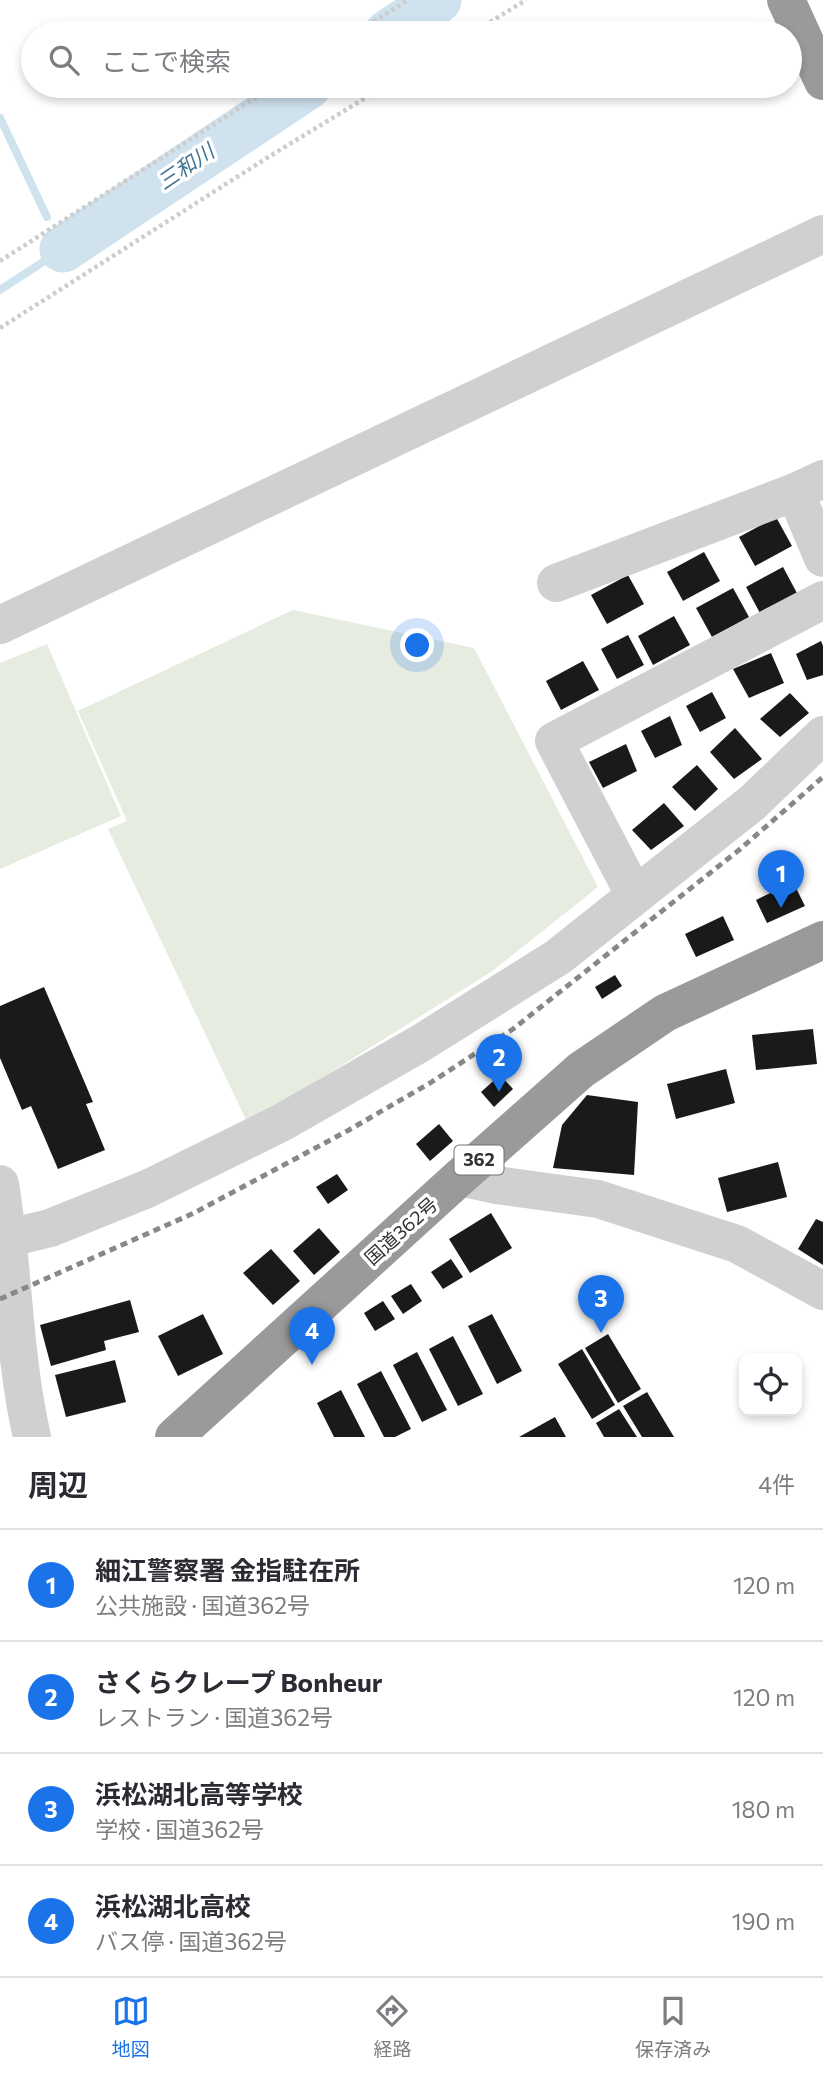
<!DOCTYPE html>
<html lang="ja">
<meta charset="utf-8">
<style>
body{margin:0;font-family:Commissioner,"Noto Sans JP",sans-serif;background:#f2f2f3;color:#2b2b33}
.controls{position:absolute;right:21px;bottom:21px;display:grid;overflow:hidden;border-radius:14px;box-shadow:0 4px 10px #0003}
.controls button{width:63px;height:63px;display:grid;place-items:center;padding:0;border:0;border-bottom:2px solid #e1e1e2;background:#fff;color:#2b2b33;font:35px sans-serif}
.you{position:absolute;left:418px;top:646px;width:24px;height:24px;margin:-18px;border:5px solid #fff;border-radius:50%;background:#1a73e8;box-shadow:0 0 0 10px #1a73e833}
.badge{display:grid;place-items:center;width:46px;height:46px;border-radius:50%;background:#1a73e8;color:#fff;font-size:23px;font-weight:700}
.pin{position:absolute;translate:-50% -58px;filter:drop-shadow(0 2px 4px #0008)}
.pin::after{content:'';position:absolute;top:37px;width:24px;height:21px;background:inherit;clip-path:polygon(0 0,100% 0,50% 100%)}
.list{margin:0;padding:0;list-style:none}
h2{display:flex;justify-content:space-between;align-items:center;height:91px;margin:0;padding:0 28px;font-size:30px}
h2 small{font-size:23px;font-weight:400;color:#7c7c81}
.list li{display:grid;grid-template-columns:46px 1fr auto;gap:21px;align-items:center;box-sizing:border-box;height:112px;padding:0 28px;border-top:2px solid #e1e1e2}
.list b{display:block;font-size:26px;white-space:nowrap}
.list p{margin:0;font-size:23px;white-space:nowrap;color:#7c7c81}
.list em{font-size:23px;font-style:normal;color:#7c7c81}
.icon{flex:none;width:38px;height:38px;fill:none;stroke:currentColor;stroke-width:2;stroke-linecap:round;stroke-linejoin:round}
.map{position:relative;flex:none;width:823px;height:1437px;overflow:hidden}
.search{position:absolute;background:#fff;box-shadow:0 4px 10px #0003;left:21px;right:21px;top:21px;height:77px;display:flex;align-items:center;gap:18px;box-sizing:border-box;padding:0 24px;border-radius:38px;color:#7c7c81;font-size:26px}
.sheet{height:539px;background:#fff}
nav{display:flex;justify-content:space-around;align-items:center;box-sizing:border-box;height:98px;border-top:2px solid #e1e1e2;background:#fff;font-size:19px;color:#7c7c81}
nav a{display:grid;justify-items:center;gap:4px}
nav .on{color:#1a73e8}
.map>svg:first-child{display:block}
</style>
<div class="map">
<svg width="823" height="1437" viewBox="0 0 823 1437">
<rect width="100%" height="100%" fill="#fff"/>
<!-- green -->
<g fill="#e6ecdf">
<path d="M293 610 474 648 598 887 491 972 248 1124 108 829 127 821 78 711Z"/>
<path d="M47 644 121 816 0 869V663Z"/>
</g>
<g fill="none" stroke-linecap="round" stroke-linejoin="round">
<!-- stream -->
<g stroke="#cfe2ee" stroke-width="8">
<path d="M0 118 47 217"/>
<path d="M0 290 63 249 62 245"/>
</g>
<!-- river -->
<g stroke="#cfe2ee" stroke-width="47">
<path d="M388 33 438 0"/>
<path d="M63 249 308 86"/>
</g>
</g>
<!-- building -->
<g fill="#1a1a1a">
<path d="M776 517 792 546 755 566 739 537Z"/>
<path d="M704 552 720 581 683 601 667 572Z"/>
<path d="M783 567 798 595 761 615 746 587Z"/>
<path d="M628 575 644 604 607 624 591 595Z"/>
<path d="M733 588 749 617 712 637 696 608Z"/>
<path d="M674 616 690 645 653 665 638 636Z"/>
<path d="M628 635 644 665 617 679 601 649Z"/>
<path d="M821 641 823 646V675L807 680 796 654Z"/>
<path d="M771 653 784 683 749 698 733 669Z"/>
<path d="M583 661 599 690 561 710 546 681Z"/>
<path d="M712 692 726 718 700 732 686 706Z"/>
<path d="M790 693 809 713 780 737 760 719Z"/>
<path d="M670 716 682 745 655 758 641 731Z"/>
<path d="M735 728 762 759 734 779 710 752Z"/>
<path d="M626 744 637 771 603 788 589 762Z"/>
<path d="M697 765 718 789 695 811 672 787Z"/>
<path d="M664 803 684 826 651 850 632 830Z"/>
<path d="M793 882 805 906 767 923 756 900Z"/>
<path d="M723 916 734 940 696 957 685 934Z"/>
<path d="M615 975 622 986 602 999 595 987Z"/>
<path d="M44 987 93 1102 86 1104 105 1150 58 1169 31 1106 22 1110 0 1058V1006Z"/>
<path d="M813 1029 817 1064 756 1070 752 1035Z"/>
<path d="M726 1069 735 1103 676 1119 667 1084Z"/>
<path d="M500 1075 513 1089 494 1107 481 1092Z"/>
<path d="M587 1095 638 1102 634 1175 553 1168 562 1125Z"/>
<path d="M439 1124 453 1141 430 1161 416 1144Z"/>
<path d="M778 1162 787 1197 727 1212 718 1178Z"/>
<path d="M337 1174 348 1190 328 1204 316 1187Z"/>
<path d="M491 1213 512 1248 470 1273 449 1239Z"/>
<path d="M816 1219 823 1222V1265L798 1249Z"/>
<path d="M319 1228 340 1252 314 1275 293 1251Z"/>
<path d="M271 1249 300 1281 273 1305 243 1273Z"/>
<path d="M451 1259 463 1277 443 1289 431 1272Z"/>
<path d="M411 1284 422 1301 403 1314 391 1296Z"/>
<path d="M130 1300 139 1332 104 1341 106 1350 51 1366 40 1325Z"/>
<path d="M383 1301 395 1319 375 1331 364 1313Z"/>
<path d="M203 1314 223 1354 178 1376 158 1336Z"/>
<path d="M492 1314 522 1371 497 1384 468 1326Z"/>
<path d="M608 1334 641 1389 618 1403 585 1348Z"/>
<path d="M453 1336 483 1394 458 1406 429 1349Z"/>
<path d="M582 1349 615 1405 592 1419 558 1364Z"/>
<path d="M417 1352 447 1410 422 1422 393 1365Z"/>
<path d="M115 1360 126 1402 66 1417 55 1375Z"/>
<path d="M381 1371 411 1429 395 1437H384L357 1384Z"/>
<path d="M341 1390 365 1437H334L317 1403Z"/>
<path d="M647 1392 674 1437H642L623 1406Z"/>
<path d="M619 1409 637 1437H604L596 1423Z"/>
<path d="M555 1417 566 1437H519Z"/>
</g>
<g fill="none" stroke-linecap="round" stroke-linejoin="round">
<!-- path -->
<g stroke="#cdcdcd" stroke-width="4.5" stroke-dasharray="3.5 3.5" stroke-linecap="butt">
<path d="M356 33 408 0"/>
<path d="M472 33 526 0"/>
<path d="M0 261 274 86"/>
<path d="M0 328 270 156 385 86"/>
</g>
<!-- minor -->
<g stroke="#d0d0d0" stroke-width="38">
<path d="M823 479 795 492 823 558"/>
<path d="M556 583 795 492"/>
<path d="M0 625 823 234"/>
<path d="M634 894 554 741 823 600"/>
<path d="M460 1177 496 1185 598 1199 737 1244 823 1291"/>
<path d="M0 1184C14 1268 13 1354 32 1437"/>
<path d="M9 1238 50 1228 147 1189 281 1123 421 1043 558 957 752 803 823 735"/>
</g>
<!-- highway -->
<g stroke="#9a9a9a" stroke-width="38">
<path d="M786 0 823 81"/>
<path d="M174 1437 460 1177 581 1070 665 1013 823 940"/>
</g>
<!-- rail -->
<path stroke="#888" stroke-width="5" stroke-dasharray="7 5" stroke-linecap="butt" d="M0 1299 194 1213 349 1130 430 1083 513 1029 739 850 823 777"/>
</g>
<g text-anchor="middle" stroke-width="7" stroke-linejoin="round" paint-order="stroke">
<!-- shield labels -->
<rect fill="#fff" stroke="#707070" stroke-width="2" x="454.5" y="1145.5" width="49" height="29" rx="5"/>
<g font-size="18" font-weight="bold" fill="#333">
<text x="479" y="1166">362</text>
</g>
<!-- street labels -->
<g font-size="19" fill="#333" stroke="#fff">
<text transform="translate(401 1231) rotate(-42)" y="7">国道362号</text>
</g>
<!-- water labels -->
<g font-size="21" font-style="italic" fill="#3f7597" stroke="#fff">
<text transform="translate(186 167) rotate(-34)" y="7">三和川</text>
</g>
</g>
</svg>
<div class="controls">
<button><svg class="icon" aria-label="locate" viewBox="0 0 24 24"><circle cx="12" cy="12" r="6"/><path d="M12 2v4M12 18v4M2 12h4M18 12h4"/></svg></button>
</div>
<div class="you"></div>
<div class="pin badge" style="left:781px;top:908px">1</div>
<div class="pin badge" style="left:499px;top:1092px">2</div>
<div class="pin badge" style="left:601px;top:1333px">3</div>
<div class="pin badge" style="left:312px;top:1365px">4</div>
<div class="search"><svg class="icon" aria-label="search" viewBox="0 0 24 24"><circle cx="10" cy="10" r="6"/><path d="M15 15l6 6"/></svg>ここで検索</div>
</div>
<section class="sheet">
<h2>周辺<small>4件</small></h2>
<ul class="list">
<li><span class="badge">1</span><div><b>細江警察署 金指駐在所</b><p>公共施設 · 国道362号</p></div><em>120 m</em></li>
<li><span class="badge">2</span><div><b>さくらクレープ Bonheur</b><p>レストラン · 国道362号</p></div><em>120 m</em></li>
<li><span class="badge">3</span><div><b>浜松湖北高等学校</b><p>学校 · 国道362号</p></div><em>180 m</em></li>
<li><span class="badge">4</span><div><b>浜松湖北高校</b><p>バス停 · 国道362号</p></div><em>190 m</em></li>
</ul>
</section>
<nav>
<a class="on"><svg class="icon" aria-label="map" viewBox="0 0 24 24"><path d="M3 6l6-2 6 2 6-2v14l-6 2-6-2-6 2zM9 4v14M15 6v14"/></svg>地図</a>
<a><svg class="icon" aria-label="directions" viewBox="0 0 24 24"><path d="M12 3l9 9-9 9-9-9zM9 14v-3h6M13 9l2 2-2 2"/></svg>経路</a>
<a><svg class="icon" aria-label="saved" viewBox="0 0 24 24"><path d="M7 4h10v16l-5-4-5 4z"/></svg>保存済み</a>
</nav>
